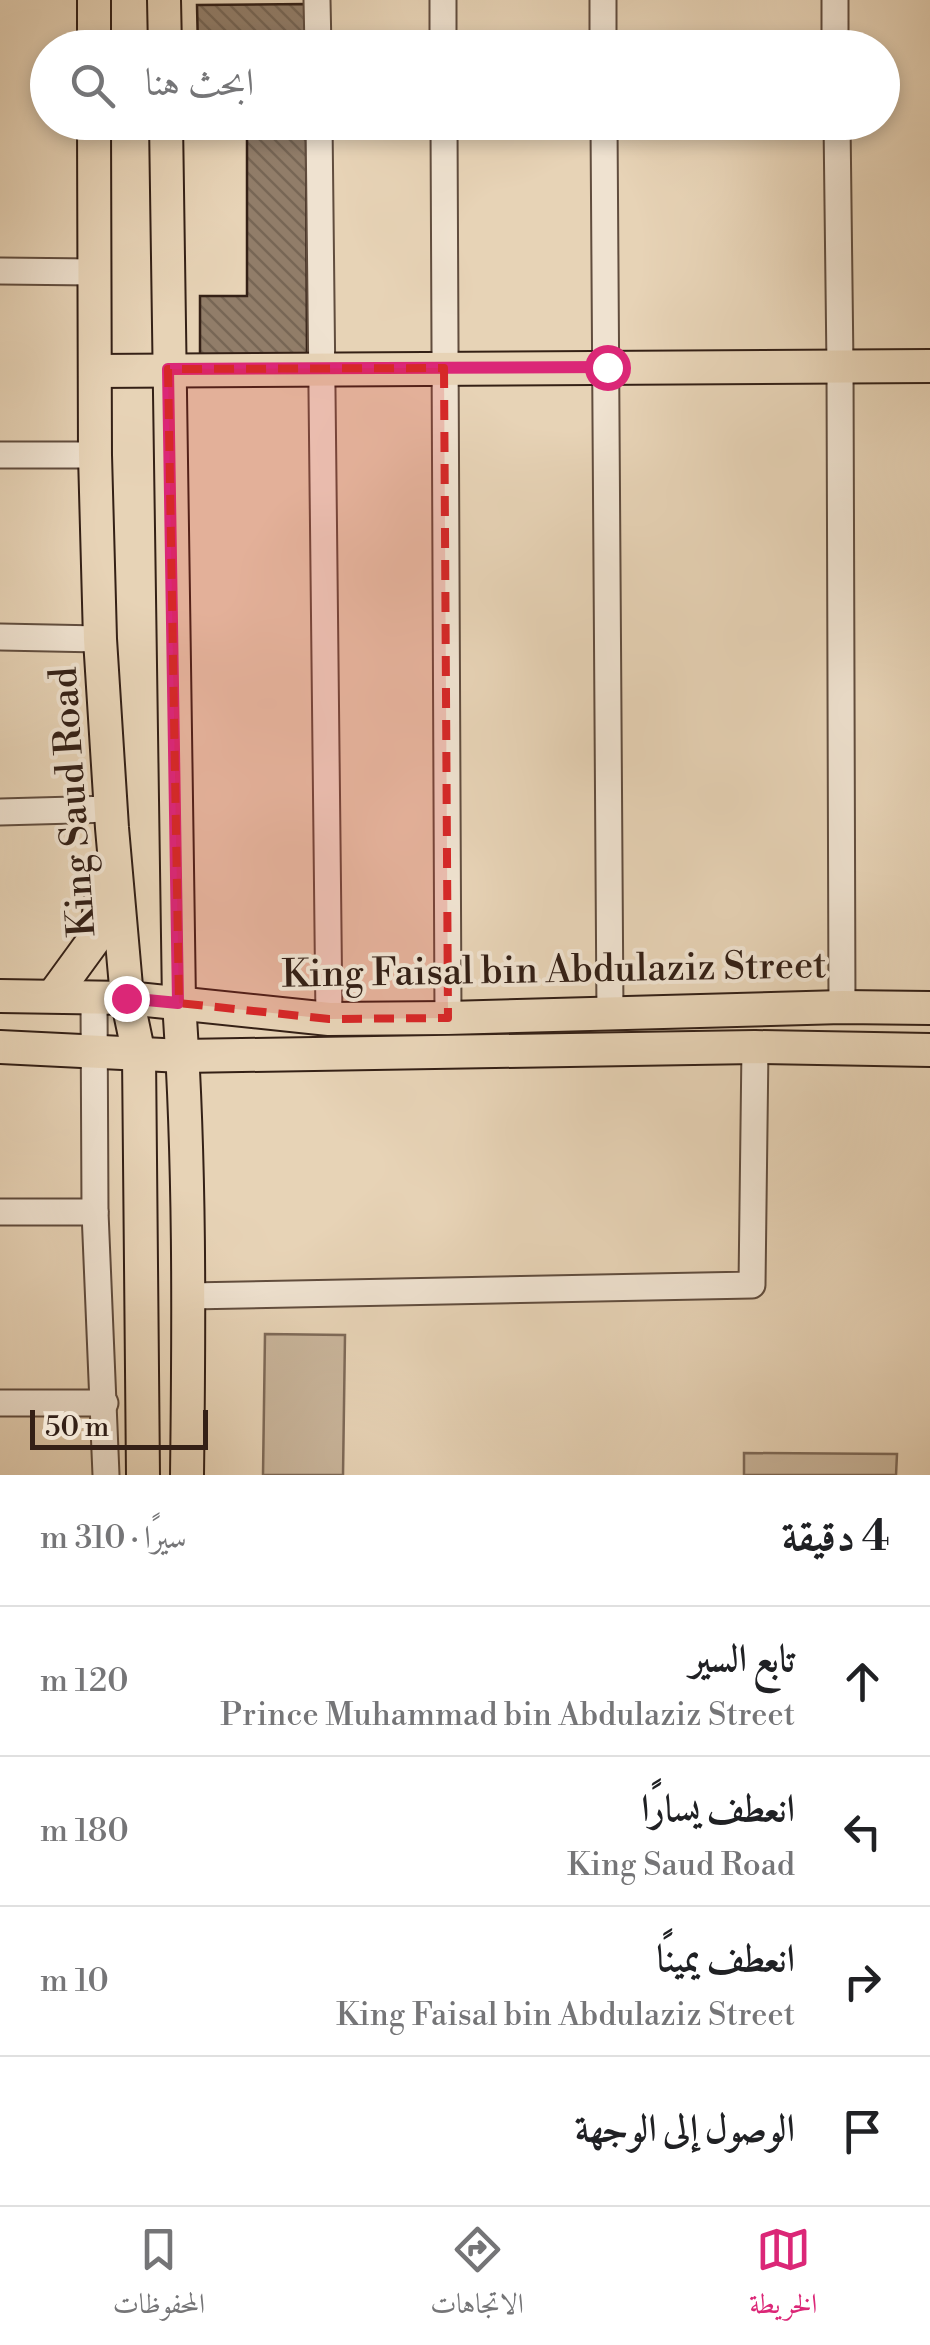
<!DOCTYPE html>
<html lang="ar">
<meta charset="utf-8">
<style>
body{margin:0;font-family:"Libre Bodoni",Amiri,serif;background:#f6f6f6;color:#202124;direction:rtl}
.scale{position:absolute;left:30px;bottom:25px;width:178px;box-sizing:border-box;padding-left:10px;border:5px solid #342016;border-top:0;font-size:28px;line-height:35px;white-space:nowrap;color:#342016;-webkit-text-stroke:8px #efe2d0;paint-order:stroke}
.stop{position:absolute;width:30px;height:30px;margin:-22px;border:8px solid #db2777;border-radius:50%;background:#fff}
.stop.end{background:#db2777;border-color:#fff;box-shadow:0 2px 10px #0008}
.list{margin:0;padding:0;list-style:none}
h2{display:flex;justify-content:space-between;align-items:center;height:130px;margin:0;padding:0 40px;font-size:42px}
h2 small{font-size:32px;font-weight:400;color:#757577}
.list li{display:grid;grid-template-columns:65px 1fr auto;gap:30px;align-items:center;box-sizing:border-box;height:150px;padding:0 40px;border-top:2px solid #e0e0e0}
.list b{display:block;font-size:38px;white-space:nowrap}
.list p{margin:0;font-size:32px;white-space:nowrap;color:#757577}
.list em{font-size:32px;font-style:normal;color:#757577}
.icon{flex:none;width:55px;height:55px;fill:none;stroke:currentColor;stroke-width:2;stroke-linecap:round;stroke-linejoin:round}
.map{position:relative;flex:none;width:930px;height:1475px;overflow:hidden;direction:ltr}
.search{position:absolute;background:#fff;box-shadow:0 5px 15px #0003;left:30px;right:30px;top:30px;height:110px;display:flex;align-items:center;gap:25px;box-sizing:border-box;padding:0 35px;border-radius:55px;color:#757577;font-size:38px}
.sheet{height:730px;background:#fff}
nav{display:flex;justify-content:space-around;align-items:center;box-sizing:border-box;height:140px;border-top:2px solid #e0e0e0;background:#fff;font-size:28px;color:#757577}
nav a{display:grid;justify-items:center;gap:5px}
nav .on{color:#db2777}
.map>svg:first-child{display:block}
</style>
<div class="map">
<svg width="930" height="1475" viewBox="0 0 930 1475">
<defs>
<pattern id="building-back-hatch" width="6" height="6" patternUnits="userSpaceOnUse" patternTransform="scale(2.5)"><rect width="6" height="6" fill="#917d69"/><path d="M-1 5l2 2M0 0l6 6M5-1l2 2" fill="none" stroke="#765"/></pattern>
</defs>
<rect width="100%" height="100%" fill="#e7d3b6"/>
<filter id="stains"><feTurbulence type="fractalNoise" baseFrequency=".002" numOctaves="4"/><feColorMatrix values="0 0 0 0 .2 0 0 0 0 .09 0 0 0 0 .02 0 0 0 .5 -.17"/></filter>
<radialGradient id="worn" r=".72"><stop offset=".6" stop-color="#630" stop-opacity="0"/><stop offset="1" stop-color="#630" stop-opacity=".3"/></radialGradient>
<!-- pitch -->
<g fill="#c9b59b" stroke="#7e6a58" stroke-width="2.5">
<path d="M265 1334 345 1335 343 1475H263Z"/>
<path d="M744 1453 897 1454 896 1475H744Z"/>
</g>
<!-- building -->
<g fill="url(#building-back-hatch)" stroke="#342016" stroke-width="2.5">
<path d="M306 4V48H198L197 5Z"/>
<path d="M247 122H306L307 355H200V296H247Z"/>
</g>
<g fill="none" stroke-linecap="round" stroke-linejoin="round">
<!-- minor casing -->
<g stroke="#614d3e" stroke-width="29">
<g id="minor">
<path d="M317 0 318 48"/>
<path d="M443 0V48"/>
<path d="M603 0V48"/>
<path d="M835 0V48"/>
<path d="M319 122 329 1019"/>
<path d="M444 122 448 1018"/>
<path d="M604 122 610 1014"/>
<path d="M837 122 840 366 842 1007"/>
<path d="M0 271 94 272"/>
<path d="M0 455H95"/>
<path d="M0 637 100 639"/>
<path d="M0 812 111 809"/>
<path d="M94 999 95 1212 106 1475"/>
<path d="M0 1212H95"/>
<path d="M189 1296 752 1285 755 1047"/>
<path d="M0 1403H105"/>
</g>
</g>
<!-- major casing -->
<g stroke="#342016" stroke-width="36">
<g id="major">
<path d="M94 0V48"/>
<path d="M164 0 165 48"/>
<path d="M94 122 95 455 100 639 112 828 127 998 139 1055 143 1475"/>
<path d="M166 122 179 1003C190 1160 189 1318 187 1475"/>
<path d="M95 371 930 366"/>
<path d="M0 996 127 998 329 1019 448 1018 842 1007 930 1008"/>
<path d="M53 996 96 937 103 882"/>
<path d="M0 1047 183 1056 755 1047 930 1050"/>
</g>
</g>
<!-- minor -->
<use href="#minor" stroke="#efe2d0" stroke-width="25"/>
<!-- major -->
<use href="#major" stroke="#e7d3b6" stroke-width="32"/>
</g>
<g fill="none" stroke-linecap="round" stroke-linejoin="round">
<!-- route -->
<path stroke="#db2777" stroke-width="12" d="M126 998 178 1003 168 369 607 367"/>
</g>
<!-- marked area -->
<path fill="#d62828" fill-opacity="0.2" stroke="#d62828" stroke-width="8" stroke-dasharray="20 12" stroke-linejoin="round" d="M444 368 448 1018 329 1019 179 1003 168 369Z"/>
<g text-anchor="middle" stroke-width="8" stroke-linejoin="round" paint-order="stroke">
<!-- street labels -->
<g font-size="38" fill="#342016" stroke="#efe2d0">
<text transform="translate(72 802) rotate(-94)" y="13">King Saud Road</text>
<text transform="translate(554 969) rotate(-1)" y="13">King Faisal bin Abdulaziz Street</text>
</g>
</g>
<rect width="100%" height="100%" filter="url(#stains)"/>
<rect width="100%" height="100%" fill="url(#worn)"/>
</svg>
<div class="scale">50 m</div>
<div class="stop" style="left:607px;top:367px"></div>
<div class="stop end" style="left:126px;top:998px"></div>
<div class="search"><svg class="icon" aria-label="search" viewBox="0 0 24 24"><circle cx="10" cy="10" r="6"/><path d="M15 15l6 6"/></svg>ابحث هنا</div>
</div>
<section class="sheet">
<h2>4 دقيقة<small>سيرًا · 310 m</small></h2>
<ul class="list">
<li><svg class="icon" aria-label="ahead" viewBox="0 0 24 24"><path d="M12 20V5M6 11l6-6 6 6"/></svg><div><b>تابع السير</b><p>Prince Muhammad bin Abdulaziz Street</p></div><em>120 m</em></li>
<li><svg class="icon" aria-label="left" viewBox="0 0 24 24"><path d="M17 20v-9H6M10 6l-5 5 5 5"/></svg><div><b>انعطف يسارًا</b><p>King Saud Road</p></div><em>180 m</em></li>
<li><svg class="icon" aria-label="right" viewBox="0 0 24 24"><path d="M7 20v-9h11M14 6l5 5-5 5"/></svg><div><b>انعطف يمينًا</b><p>King Faisal bin Abdulaziz Street</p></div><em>10 m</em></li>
<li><svg class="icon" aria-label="arrive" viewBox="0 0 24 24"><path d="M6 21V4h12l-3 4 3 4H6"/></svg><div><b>الوصول إلى الوجهة</b></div></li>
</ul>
</section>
<nav>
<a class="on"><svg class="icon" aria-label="map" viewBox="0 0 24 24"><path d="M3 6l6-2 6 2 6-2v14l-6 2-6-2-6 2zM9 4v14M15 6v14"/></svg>الخريطة</a>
<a><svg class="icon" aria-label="directions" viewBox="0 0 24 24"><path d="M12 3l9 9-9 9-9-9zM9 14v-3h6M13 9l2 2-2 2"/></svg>الاتجاهات</a>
<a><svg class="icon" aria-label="saved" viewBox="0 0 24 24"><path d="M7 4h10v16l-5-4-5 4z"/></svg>المحفوظات</a>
</nav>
